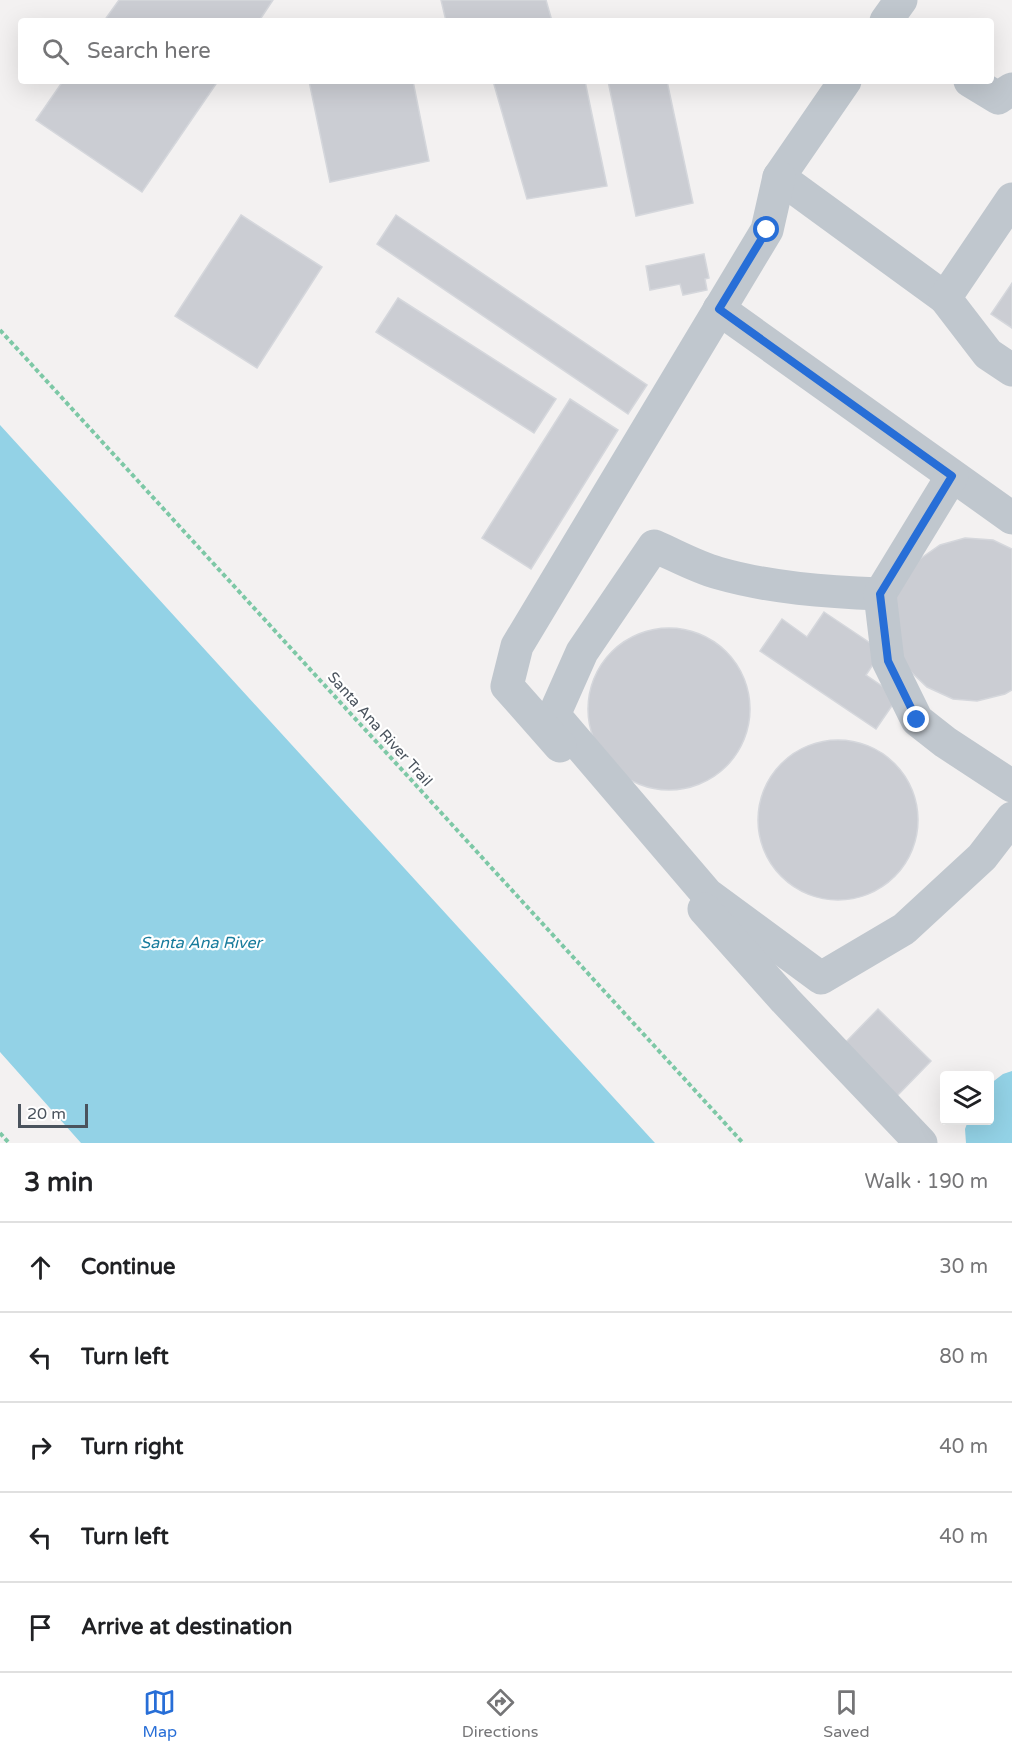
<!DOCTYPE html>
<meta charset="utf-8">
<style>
body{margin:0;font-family:"Varela Round",sans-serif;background:#f2f2f2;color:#202124}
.controls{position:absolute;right:18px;bottom:18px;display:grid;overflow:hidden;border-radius:6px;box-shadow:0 6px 24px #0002}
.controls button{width:54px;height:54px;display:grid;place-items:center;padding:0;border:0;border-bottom:2px solid #e0e0e0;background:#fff;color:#202124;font:30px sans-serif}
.scale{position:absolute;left:18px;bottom:15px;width:70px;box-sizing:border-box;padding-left:6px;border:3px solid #4a535d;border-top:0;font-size:16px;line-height:21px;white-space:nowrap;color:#4a535d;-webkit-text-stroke:4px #fff;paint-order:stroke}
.stop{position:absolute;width:18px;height:18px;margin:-14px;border:4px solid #276ed7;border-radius:50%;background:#fff}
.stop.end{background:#276ed7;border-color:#fff;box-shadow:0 2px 6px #0008}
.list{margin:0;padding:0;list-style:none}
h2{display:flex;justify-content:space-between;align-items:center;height:78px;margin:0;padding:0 24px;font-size:26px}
h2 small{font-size:20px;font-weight:400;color:#757577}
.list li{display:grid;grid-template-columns:39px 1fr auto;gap:18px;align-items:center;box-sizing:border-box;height:90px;padding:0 24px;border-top:2px solid #e0e0e0}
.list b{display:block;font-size:22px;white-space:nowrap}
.list em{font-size:20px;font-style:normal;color:#757577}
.icon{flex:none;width:33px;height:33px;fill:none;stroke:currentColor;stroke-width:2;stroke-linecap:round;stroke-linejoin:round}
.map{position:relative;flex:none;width:1012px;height:1143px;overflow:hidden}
.search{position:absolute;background:#fff;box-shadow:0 6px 24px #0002;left:18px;right:18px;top:18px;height:66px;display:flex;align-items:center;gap:15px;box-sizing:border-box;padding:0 21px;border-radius:6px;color:#757577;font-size:22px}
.sheet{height:528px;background:#fff}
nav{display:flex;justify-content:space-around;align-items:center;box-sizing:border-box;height:84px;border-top:2px solid #e0e0e0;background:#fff;font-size:16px;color:#757577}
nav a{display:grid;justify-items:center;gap:3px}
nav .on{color:#276ed7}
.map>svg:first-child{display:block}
</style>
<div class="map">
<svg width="1012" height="1143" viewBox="0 0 1012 1143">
<rect width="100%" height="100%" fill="#f3f1f1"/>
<!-- water -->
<g fill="#93d2e6">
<path d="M0 425 83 516 655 1143H81L0 1052Z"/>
<path d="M1012 1071V1143H966L965 1129 968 1121 990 1120V1084L1003 1074Z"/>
</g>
<!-- building -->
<g fill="#cbcdd3" stroke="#d5d7dc" stroke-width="1.5">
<path d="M119 0H273L259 21H104Z"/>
<path d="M441 0H546L552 21H446Z"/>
<path d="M63 81H218L142 192 36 120Z"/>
<path d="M309 81H413L429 161 330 182Z"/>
<path d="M493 81H585L607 186 527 199Z"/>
<path d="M608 81H667L693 203 636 216Z"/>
<path d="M241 215 322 267 257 368 175 316Z"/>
<path d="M396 215 647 385 628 414 377 244Z"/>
<path d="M704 254 709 278 705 279 707 290 683 295 680 284 650 290 646 266Z"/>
<path d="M1012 283V328L991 314Z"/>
<path d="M398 298 556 399 534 433 376 332Z"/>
<path d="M570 399 618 430 531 569 482 538Z"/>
<path d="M965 538 993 540 1012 549V690L1005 694 977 701 953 699 927 687 907 668 895 642 892 611 900 584 917 561 940 545Z"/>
<path d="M824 612 882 651 866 675 898 697 876 729 760 651 782 619 807 637Z"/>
<circle cx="669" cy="709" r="81"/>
<circle cx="838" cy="820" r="80"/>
<path d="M878 1009 931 1061 896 1097 843 1045Z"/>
</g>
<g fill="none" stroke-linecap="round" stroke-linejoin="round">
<!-- path -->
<g stroke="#7dc8a6" stroke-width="4" stroke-dasharray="4.5 3" stroke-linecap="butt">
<path d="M0 330 743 1143"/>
<path d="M0 1133 9 1143"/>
</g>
<!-- minor -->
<g stroke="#c0c7ce" stroke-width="33">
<path d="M886 21 901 0"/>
<path d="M845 81 779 177 945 298"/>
<path d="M970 81 998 98 1012 89"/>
<path d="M1012 199 945 298 988 354 1012 370"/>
<path d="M719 309 1012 518"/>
<path d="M952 476 880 594C827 592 770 588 718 573 696 567 675 555 654 546L582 652 554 715 707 894 821 978 904 929 982 857 1012 818"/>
<path d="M880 594 888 661 917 720 945 742 1012 786"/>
<path d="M560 746 507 686 517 646 767 230 779 177"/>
<path d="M704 909 785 1000 921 1143"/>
</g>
</g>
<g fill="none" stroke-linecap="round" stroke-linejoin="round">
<!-- route -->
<path stroke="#276ed7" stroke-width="8" d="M767 230 719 309 952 476 880 594 888 661 917 720"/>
</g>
<g text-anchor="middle" stroke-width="4.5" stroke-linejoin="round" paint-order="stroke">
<!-- street labels -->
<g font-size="15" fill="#4a535d" stroke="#fff">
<text transform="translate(380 729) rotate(48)" y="5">Santa Ana River Trail</text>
</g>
<!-- water labels -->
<g font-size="16" font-style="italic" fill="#177b9c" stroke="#fff">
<text x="201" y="948">Santa Ana River</text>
</g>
</g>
</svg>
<div class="controls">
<button><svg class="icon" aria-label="layers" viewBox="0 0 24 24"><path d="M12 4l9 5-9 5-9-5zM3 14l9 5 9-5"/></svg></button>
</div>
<div class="scale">20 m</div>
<div class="stop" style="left:767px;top:230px"></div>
<div class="stop end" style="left:917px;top:720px"></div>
<div class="search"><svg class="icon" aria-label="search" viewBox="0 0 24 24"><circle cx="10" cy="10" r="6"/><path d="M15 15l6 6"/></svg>Search here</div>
</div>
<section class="sheet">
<h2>3 min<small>Walk · 190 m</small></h2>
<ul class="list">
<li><svg class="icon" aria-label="ahead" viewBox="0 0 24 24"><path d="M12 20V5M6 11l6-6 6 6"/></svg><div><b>Continue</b></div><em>30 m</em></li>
<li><svg class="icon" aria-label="left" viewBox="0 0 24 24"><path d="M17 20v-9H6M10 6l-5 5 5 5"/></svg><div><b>Turn left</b></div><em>80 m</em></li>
<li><svg class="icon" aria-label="right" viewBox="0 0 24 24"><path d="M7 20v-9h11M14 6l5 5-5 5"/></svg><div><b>Turn right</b></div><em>40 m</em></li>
<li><svg class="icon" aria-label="left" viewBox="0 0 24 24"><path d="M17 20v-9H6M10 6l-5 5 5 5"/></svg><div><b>Turn left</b></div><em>40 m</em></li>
<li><svg class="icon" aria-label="arrive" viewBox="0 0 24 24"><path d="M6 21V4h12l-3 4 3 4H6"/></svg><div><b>Arrive at destination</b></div></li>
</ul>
</section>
<nav>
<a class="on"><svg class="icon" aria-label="map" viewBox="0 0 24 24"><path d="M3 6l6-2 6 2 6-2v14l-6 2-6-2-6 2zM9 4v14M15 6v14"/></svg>Map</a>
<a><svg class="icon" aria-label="directions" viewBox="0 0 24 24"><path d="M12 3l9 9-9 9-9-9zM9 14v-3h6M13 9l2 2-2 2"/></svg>Directions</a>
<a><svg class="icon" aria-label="saved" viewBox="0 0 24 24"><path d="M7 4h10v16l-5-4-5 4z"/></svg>Saved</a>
</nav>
